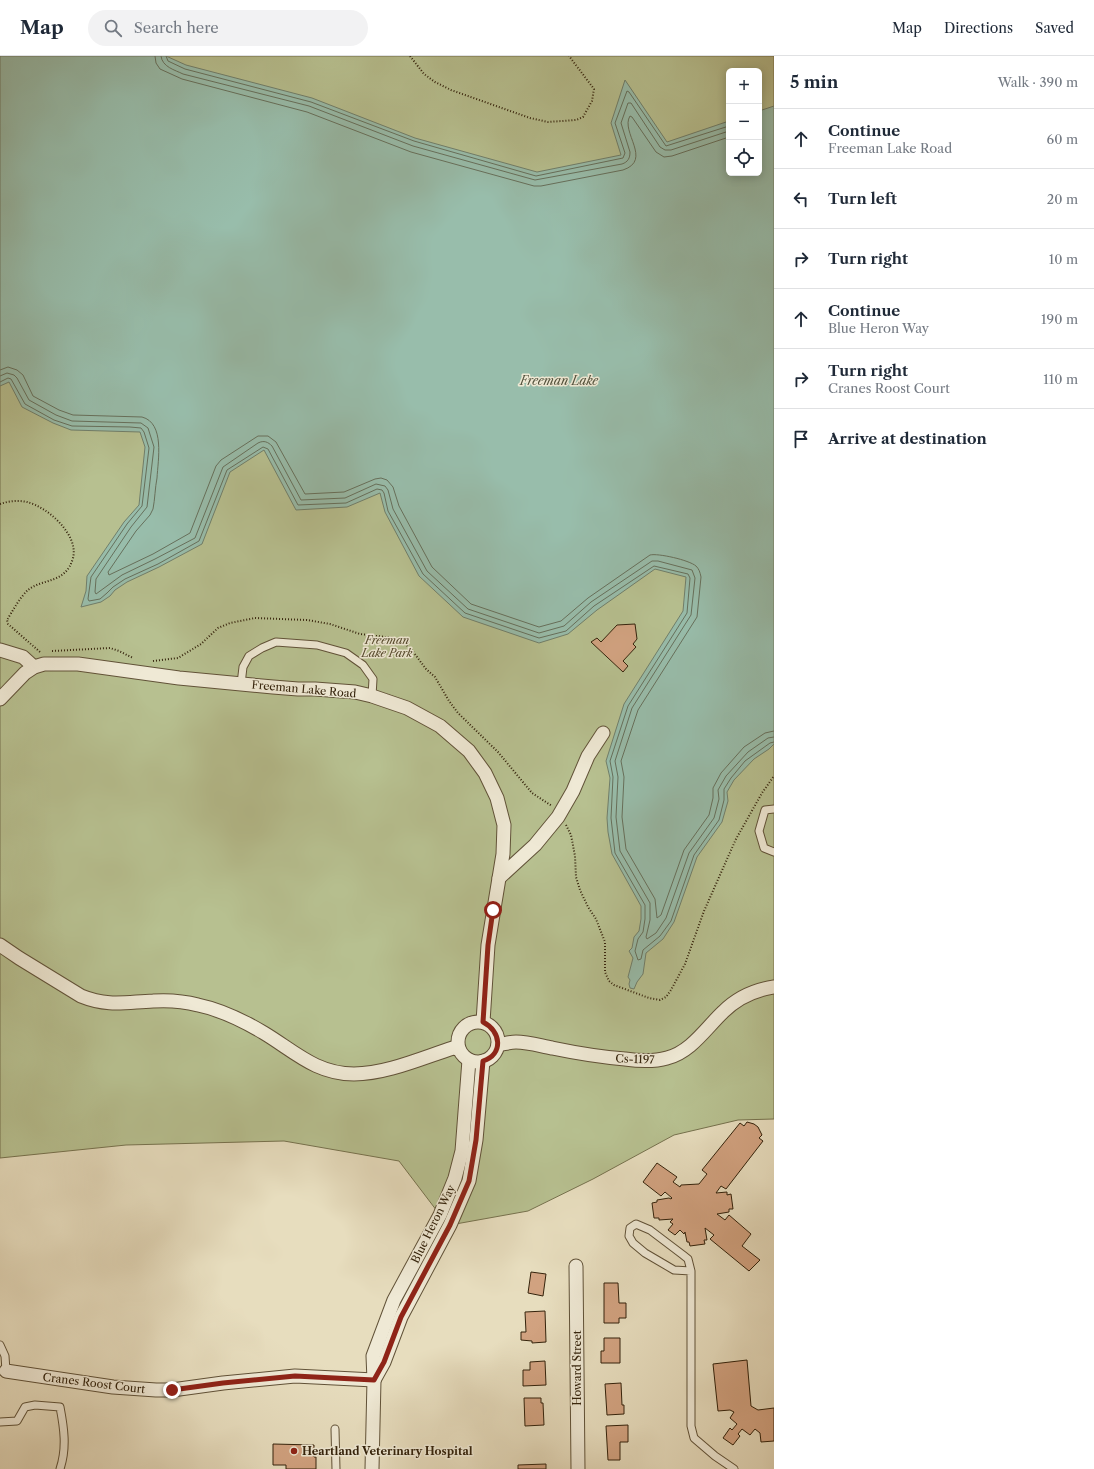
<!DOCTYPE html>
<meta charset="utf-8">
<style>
body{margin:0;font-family:"Libre Caslon Text",serif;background:#f2f2f3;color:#1f2937}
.controls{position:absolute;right:12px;top:12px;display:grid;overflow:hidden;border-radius:6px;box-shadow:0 2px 10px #0003}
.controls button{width:36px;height:36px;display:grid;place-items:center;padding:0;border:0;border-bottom:1px solid #e0e1e3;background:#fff;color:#1f2937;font:20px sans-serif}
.stop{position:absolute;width:12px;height:12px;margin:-9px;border:3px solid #8f2418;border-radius:50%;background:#fff}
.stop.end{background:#8f2418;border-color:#fff;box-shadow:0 1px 4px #0008}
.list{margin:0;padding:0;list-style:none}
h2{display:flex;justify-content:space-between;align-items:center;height:52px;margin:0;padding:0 16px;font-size:17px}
h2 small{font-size:13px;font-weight:400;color:#747a83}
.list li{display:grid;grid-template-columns:26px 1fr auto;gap:12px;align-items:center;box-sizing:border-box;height:60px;padding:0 16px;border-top:1px solid #e0e1e3}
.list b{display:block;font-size:15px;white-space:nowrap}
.list p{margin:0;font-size:13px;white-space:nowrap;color:#747a83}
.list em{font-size:13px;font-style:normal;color:#747a83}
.icon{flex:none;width:22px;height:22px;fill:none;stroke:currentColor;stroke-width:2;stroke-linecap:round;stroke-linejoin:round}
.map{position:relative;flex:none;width:774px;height:1413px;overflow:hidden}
header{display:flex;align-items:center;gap:24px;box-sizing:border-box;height:56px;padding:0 20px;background:#fff;border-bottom:1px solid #e0e1e3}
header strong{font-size:19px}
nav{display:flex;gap:22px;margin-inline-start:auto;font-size:14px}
.search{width:280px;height:36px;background:#f2f2f3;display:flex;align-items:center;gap:10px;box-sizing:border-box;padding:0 14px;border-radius:22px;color:#747a83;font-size:15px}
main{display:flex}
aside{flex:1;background:#fff}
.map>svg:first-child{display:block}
</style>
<header>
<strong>Map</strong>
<div class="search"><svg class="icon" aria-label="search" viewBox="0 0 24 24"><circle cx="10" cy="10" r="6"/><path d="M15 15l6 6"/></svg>Search here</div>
<nav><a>Map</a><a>Directions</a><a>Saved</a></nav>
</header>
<main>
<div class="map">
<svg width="774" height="1413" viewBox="0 0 774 1413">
<rect width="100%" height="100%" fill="#e7ddbe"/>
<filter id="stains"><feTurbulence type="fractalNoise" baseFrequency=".005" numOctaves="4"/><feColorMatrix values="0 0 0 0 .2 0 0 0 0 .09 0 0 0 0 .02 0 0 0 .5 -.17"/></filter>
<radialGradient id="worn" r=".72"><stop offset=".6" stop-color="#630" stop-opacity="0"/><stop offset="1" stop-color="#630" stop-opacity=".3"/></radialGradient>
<!-- green -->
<path fill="#b7c090" stroke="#76724e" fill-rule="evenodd" d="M0 0H774V1063L738 1064 674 1079 593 1123 528 1155 450 1169 440 1159 399 1105 284 1085 126 1089 0 1102ZM729 15H759V117H729Z"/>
<!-- water -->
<path fill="#98bdab" stroke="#707f6b" d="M0 0H166L186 9 312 42 415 82 537 116 621 99 611 67 625 24 667 86 729 65V117H759V55L774 50V688L769 693 754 703 734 724 727 736 728 745 722 766 697 801 674 866 663 883 646 897 643 918 637 926 634 933 630 932 629 928 630 924 628 921 633 902 629 895 632 892 634 881 639 875 641 863V850L612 798 608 776 607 762 610 722 606 705 624 648 683 555 686 521 655 513 597 554 568 578 539 587 463 561 419 520 385 456 380 437 347 451 296 454 264 394 230 416 202 488 159 511 127 526 115 534 110 540 101 546 81 551 86 535 87 520 124 466 139 449 145 391 140 376 71 374 53 367 22 351 9 326 0 330Z"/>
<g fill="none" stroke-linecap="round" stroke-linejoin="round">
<!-- shore -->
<g stroke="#66705c" stroke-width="1">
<path d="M155 0 156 7 160 13 182 23 307 56 411 96 534 130H541L623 114C653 104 620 76 630 60L632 61 656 96 664 101 672 100 729 81"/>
<path d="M161 0C162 11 175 14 183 18L309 50 413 90 535 124 622 108C628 106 630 102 630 96L621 67 628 47H631L660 91 665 94H671L729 75"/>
<path d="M166 0 168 5 185 13 311 46 414 85 536 120 623 102 625 97 615 67 627 35 629 36 666 90 729 70"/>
<path d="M0 314 8 311 17 314 23 319 33 340 59 354 73 359 142 361C165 367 158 404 157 422 155 432 155 443 153 453L150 459 136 475 108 516 109 519 153 498 190 477 216 410 221 404 258 380H268L276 386 305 438 344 436 375 423 381 422 387 424 393 431 399 450 432 511 471 548 539 571 561 565 588 542 650 499C658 497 689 504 696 510 699 513 700 516 701 521L697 561 638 654 621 705 624 721 622 761 626 793 655 843 657 862 661 859 684 794 709 759 713 742V732L721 717 744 691 765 677 774 675"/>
<path d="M0 320 7 317 14 319 17 322 29 344 56 359 72 365 141 367 148 372 154 391 147 451 131 471 96 523 95 536 96 538 122 519 155 503 195 482 223 411 258 387C264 384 268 386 272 390L301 444 345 442 376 428 385 430 388 434 393 453 427 515 468 553 539 577 564 570 591 546 652 505H658L692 514 695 522 691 559 632 652 615 705 618 721 616 761 620 795 650 847V864L646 881 647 883 656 877 666 862 689 797 714 762 719 743 718 734 726 720 748 696 768 682 774 681"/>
<path d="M0 326 8 322 11 323 25 348 54 364 72 370 130 371 141 372 144 376 149 392 142 450 127 468 91 521 88 543 89 545 100 543 107 537 113 531 125 523 158 508 199 485 227 414 263 391 268 393 298 449 346 447 377 433 382 434 384 437 388 455 423 518 465 557 539 582 566 575 594 550 654 510 688 518 690 522 687 557 628 650 610 705 613 721 611 762 615 797 645 849V863L643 876 638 883 635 895 638 904 641 903 643 894 660 880 671 865 694 799 719 764 724 744V733L731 722 745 705 770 687 774 686"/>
</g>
</g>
<!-- building -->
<g fill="#d2a381" stroke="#34230c">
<path d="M635 568 637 583 633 588 636 591 623 605 628 610 623 616 591 586 597 582 601 586 617 569Z"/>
<path d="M747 1066 754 1068 758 1071 762 1079 759 1082 763 1085 726 1133 721 1130 716 1137 727 1136V1139L731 1138 733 1153H729V1156L717 1158 725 1164 729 1159 751 1178 742 1190 760 1204 749 1215 710 1183 714 1179 705 1172 707 1184H704L705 1188 690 1190 689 1186H687L685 1176 684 1178 680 1174 675 1179 668 1174 673 1168 670 1166 673 1163 659 1164V1162H654L652 1147 657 1146V1144L669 1142 671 1143 672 1142 665 1136 661 1140 643 1126 657 1107 677 1121 673 1126 680 1131 681 1129 699 1128 707 1118 702 1114 740 1067 744 1070Z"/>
<path d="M531 1216 546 1218 543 1240 528 1237Z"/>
<path d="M604 1227H618L619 1247H626V1262H619V1267H604Z"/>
<path d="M545 1255 546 1286 532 1287V1285L521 1284V1276H526L525 1256Z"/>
<path d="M604 1282H620V1307H601V1295H604Z"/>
<path d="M747 1304 751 1350 758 1354 774 1352V1385L761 1386 760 1377 755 1373 750 1379 742 1373 738 1378 740 1380 733 1389 723 1382 730 1372 732 1374 737 1368 730 1362 734 1356 730 1354 718 1355 713 1308Z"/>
<path d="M545 1305 546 1329 523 1330V1314H530V1306Z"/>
<path d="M621 1327 622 1349H624V1358L607 1359 605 1328Z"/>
<path d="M524 1342H541V1347H543L544 1369 525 1370Z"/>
<path d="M628 1369V1386H620V1404H608L606 1370Z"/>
<path d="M273 1388 314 1389V1401H316V1413H286V1409H273Z"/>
<path d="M546 1408V1413H518V1409Z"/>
</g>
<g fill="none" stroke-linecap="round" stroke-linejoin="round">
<!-- service casing -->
<g stroke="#615238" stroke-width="9">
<g id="service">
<path d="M241 628 243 611 249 600 262 592 276 586 317 589 346 597 363 609 373 623 372 640"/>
<path d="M774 753 765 754 759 775 764 792 774 796"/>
<path d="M691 1215 674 1214 645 1197 633 1187 629 1180 630 1172 636 1168 650 1174 683 1199 688 1203 691 1215V1370L694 1382 715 1400 734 1413"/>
<path d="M0 1289 5 1300 6 1315 4 1316"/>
<path d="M0 1366 17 1365 25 1351 35 1349 60 1351C64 1372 67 1392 60 1413"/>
<path d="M335 1373 336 1413"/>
</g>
</g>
<!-- minor casing -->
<g stroke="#615238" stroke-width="15">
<g id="minor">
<path d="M0 594 23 601 34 611"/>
<path d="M0 643 25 617 34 611 44 608H78L179 622 273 631 298 633H315L355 636 372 640 407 652 440 670 469 695 485 717 497 742 504 769 503 798 488 889 483 966"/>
<path d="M499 822 535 789 558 761 573 735 588 700 603 677"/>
<path d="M0 889 19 902 81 940C108 951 126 946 153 945 168 944 183 945 198 949 222 954 244 965 264 977 294 995 316 1018 354 1018 386 1018 422 1002 453 992L459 993"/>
<circle cx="478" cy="986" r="20"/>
<path d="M498 989C504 988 510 986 516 986 528 986 541 990 552 992 576 997 600 1001 625 1003 639 1005 653 1006 667 1002 691 996 706 972 723 956 737 942 754 934 774 931"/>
<path d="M576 1210 578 1413"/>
<path d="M6 1315 113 1331 156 1334H172L223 1327 295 1320 374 1324"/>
<path d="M374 1324 384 1306 401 1261 450 1169 469 1125 476 1084 483 1005"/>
<path d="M372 1413 374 1324 373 1300 394 1244 440 1159 455 1122 462 1095 469 1004"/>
</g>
</g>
<!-- path -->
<g stroke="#34230c" stroke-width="2" stroke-dasharray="1 2" stroke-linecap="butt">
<path d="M410 0 424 18 435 26 451 34 530 62 548 66 576 64 583 61 592 45 594 33 569 0"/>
<path d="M0 448C9 445 18 444 27 446 48 451 79 479 73 502 66 528 43 522 28 534 20 541 12 556 7 564L8 568 40 596"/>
<path d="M52 595 110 592 119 595 133 602"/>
<path d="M153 605 178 602 201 588 218 572 230 567 255 562 307 564 330 568 360 578 394 582 403 586 411 593 426 613 435 621 449 645 458 657 498 696 532 737 552 750"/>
<path d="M566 769 571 779 575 800 576 821 580 834 588 851 596 863 605 886V916L609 925 614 929 649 942 660 944 666 941 671 934 685 908 704 855 736 783 762 737 774 720"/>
</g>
<!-- service -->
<use href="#service" stroke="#efe9d5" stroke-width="7"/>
<!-- minor -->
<use href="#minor" stroke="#efe9d5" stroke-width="13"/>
</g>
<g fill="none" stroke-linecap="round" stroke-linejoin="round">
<!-- route -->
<path stroke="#8f2418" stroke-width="5" d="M172 1334 223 1327 295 1320 374 1324 384 1306 401 1261 450 1169 469 1125 476 1084 483 1005C504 998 501 975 483 966L488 889 493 854"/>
</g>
<!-- markers -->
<circle fill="#8f2418" stroke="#efe9d5" stroke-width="1.5" cx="294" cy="1395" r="4"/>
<g text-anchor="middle" stroke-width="3" stroke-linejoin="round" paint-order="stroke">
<!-- park labels -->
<g font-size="11" font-style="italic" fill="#554a2d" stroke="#efe9d5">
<text x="387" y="588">Freeman<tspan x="387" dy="13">Lake Park</tspan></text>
</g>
<!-- street labels -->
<g font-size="11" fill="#34230c" stroke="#efe9d5">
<text transform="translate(304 633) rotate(5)" y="4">Freeman Lake Road</text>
<text transform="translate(635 1003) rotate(2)" y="4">Cs-1197</text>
<text transform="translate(433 1168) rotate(-64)" y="4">Blue Heron Way</text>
<text transform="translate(577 1312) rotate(-90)" y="4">Howard Street</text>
<text transform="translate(94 1327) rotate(7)" y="4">Cranes Roost Court</text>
</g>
<!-- poi labels -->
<g font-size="11" font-weight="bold" fill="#34230c" stroke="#efe9d5" text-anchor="start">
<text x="302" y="1399">Heartland Veterinary Hospital</text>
</g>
<!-- water labels -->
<g font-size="12" font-style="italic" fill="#52513c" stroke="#efe9d5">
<text x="559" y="329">Freeman Lake</text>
</g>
</g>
<rect width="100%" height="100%" filter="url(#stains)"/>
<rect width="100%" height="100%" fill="url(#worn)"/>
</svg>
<div class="controls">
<button>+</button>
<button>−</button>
<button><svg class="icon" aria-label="locate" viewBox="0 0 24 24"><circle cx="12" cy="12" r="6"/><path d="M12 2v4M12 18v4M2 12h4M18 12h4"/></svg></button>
</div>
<div class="stop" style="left:493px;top:854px"></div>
<div class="stop end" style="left:172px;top:1334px"></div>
</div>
<aside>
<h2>5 min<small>Walk · 390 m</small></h2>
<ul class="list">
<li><svg class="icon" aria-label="ahead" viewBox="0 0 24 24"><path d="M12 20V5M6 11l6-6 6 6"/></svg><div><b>Continue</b><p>Freeman Lake Road</p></div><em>60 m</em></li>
<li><svg class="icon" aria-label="left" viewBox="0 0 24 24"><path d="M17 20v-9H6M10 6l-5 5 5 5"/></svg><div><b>Turn left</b></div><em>20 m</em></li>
<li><svg class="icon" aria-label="right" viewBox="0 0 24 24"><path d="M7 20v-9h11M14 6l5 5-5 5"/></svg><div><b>Turn right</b></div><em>10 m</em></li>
<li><svg class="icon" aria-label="ahead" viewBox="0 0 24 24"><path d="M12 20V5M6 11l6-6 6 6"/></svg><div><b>Continue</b><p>Blue Heron Way</p></div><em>190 m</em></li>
<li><svg class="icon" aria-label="right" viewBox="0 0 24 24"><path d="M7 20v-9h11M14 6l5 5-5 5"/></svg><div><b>Turn right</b><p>Cranes Roost Court</p></div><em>110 m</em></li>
<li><svg class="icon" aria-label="arrive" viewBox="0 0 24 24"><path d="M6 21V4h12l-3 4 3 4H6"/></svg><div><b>Arrive at destination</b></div></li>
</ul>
</aside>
</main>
